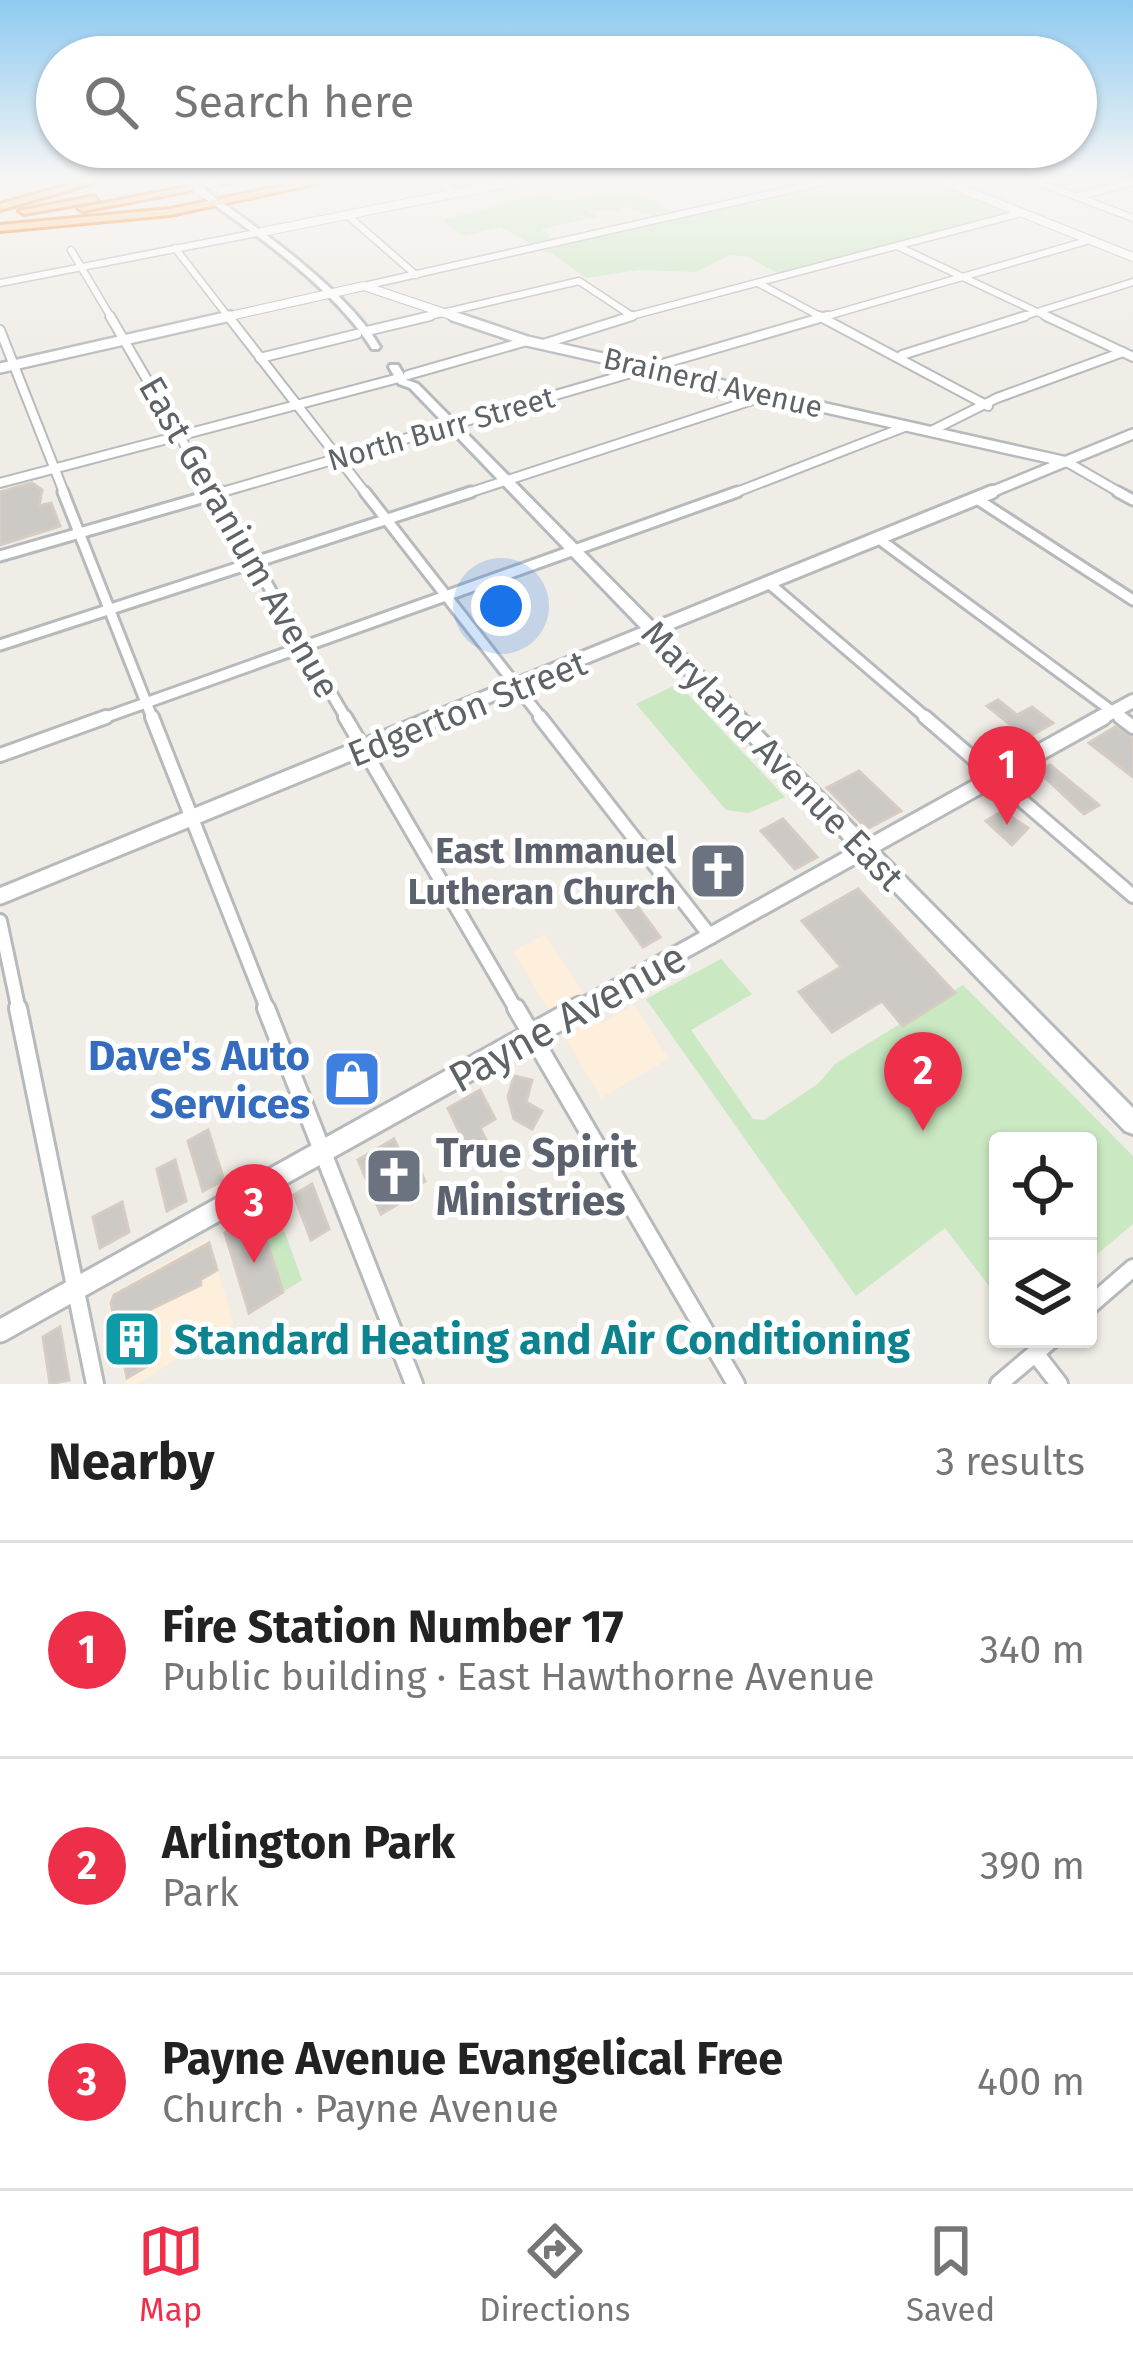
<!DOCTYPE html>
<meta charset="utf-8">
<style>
body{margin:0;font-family:"Fira Sans",sans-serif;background:#f6f6f6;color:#222}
.controls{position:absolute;right:36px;bottom:36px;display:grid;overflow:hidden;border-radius:12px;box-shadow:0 3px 9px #0004}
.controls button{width:108px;height:108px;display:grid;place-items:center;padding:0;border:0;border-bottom:3px solid #e0e0e0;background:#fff;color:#222;font:60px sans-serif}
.you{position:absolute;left:501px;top:606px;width:42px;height:42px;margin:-30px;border:9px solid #fff;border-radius:50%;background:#1a73e8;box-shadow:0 0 0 18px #1a73e833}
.badge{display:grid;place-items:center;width:78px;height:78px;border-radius:50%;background:#ed2f49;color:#fff;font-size:39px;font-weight:700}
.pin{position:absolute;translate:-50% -99px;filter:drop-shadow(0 3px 6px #0008)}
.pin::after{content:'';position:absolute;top:63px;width:42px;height:36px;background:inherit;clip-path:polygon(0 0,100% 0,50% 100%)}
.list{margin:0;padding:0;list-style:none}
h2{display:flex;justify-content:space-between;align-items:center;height:156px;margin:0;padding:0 48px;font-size:51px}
h2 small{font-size:39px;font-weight:400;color:#767676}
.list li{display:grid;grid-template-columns:78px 1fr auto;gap:36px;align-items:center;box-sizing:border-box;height:216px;padding:0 48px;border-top:3px solid #e0e0e0}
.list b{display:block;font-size:45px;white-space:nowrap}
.list p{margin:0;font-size:39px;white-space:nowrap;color:#767676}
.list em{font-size:39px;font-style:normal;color:#767676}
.icon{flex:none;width:66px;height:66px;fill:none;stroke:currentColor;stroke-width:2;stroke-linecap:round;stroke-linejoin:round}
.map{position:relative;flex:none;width:1133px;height:1384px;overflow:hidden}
.search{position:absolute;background:#fff;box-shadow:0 3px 9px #0004;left:36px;right:36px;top:36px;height:132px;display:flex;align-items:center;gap:30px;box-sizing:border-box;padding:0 42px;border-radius:66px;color:#767676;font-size:45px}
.sheet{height:804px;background:#fff}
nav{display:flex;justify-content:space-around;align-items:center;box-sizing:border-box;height:168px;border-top:3px solid #e0e0e0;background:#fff;font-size:33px;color:#767676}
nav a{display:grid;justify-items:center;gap:6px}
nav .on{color:#ed2f49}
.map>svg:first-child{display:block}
</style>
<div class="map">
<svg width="1133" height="1384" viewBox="0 0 1133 1384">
<rect width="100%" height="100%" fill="#f0ece6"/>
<!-- commercial -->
<g fill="#feefdc">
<path d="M545 934 602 1023 634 1005 669 1059 601 1098 513 951Z"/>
<path d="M208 1238 234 1324 137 1384H126L108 1304 113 1293Z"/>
</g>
<!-- green -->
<g fill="#cae8c2">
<path d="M659 181H687L637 192 673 213 657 217 612 203 622 210H588L597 217 541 229 554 240 533 245 501 227 462 236 443 220 545 193 560 202Z"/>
<path d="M837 181H936L1010 213 779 274 748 257 730 255 696 272 639 270 586 278 551 253 536 250Z"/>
<path d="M678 684 785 797 749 813 726 810 636 704Z"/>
<path d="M721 959 752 994 691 1030 753 1119 764 1120 819 1083 835 1064 963 985 1133 1156V1224L1088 1262V1141H998V1298L945 1228 856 1296 646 999Z"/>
<path d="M275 1205 302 1280 283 1292 258 1214Z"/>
</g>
<!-- building -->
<g fill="#cdc9c5" stroke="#d5ccc4" stroke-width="3">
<path d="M32 483 42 490 39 506 51 503 60 526 0 545V492Z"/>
<path d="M998 700 1017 715 1032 707 1053 723 1027 738 987 706Z"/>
<path d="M1115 727 1133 738V777L1089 743Z"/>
<path d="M1050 765 1099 805 1084 814 1039 772Z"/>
<path d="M859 771 901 811 867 829 827 788Z"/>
<path d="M1002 811 1028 828 1012 845 986 821Z"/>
<path d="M783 819 817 857 795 869 761 831Z"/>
<path d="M858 889 955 993 903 1026 882 1001 832 1032 799 992 841 967 802 921Z"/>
<path d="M632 899 660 937 643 947 615 908Z"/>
<path d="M365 1061 372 1077 338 1096 331 1080Z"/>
<path d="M514 1076 532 1080 526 1102 542 1111 532 1129 514 1119 508 1097Z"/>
<path d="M480 1090 495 1119 480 1128 495 1158 477 1169 448 1108Z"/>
<path d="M208 1130 224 1180 203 1191 188 1141Z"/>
<path d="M394 1139 409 1172 418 1166 425 1181 416 1186 418 1192 381 1214 358 1160Z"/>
<path d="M175 1160 186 1201 167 1211 157 1169Z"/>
<path d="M312 1184 329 1229 311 1240 294 1195Z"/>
<path d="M122 1202 129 1232 100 1248 93 1217Z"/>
<path d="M258 1214 283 1292 249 1313 225 1233Z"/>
<path d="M209 1243 217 1270 200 1280 201 1285 139 1315 151 1364 127 1378 111 1303 114 1295Z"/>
<path d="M60 1327 69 1380 50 1384 43 1337Z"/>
</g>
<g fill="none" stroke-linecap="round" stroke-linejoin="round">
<!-- minor-far4 casing -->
<g stroke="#b6babd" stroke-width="9">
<g id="minor-far4">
<path d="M439 181 456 193"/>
<path d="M1035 181 1133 218"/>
<path d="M1080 196 1133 182"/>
<path d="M347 215 416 275"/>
<path d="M897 246 1052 319"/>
<path d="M175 248 230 319"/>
<path d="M71 250 112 319"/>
<path d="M0 283 262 232"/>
<path d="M758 283 825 319"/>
<path d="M364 286 828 181"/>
<path d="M417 319 579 281 632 316"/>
<path d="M620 319 1021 213"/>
<path d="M817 319 1090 240"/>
<path d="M1015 319 1133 282"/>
</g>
</g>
<!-- minor-far3 casing -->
<g stroke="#b6babd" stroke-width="12">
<g id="minor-far3">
<path d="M110 316 214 495"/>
<path d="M228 316 367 495"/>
<path d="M819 316 988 406"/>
<path d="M1046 316 1133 357"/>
<path d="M0 330 65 495"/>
<path d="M367 331 430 316"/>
<path d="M543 344 632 316"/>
<path d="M902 355 1025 316"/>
<path d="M260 358 357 334"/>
<path d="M408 375 527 341"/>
<path d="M931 431 997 398 1123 352"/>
<path d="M1067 462 1124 495"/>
<path d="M0 483 399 378"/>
<path d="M212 495 827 316"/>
<path d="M462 495 768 395"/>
<path d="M729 495 907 426"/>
</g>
</g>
<!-- minor-far2 casing -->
<g stroke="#b6babd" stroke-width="15">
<g id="minor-far2">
<path d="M63 492 153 720"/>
<path d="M213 492 347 720"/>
<path d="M365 492 543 720"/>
<path d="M1118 492 1133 500"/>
<path d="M977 499 1133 600"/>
<path d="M879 539 1124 720"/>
<path d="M0 556 222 492"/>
<path d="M770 584 929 720"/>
<path d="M0 645 471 492"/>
<path d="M98 720 737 492"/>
</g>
</g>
<!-- minor-far1 casing -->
<g stroke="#b6babd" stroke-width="18">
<g id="minor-far1">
<path d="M152 717 268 1011"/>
<path d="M345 717 517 1011"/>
<path d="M540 717 711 937"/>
<path d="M925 717 1133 896"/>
<path d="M1120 717 1133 727"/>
<path d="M0 755 106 717"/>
<path d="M0 921 19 1011"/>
</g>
</g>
<!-- minor casing -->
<g stroke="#b6babd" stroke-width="22">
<g id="minor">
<path d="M18 1008 95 1384"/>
<path d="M266 1008 414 1384"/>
<path d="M516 1008 736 1384"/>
<path d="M1088 1307 1133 1268"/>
<path d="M1035 1353 1059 1384"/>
<path d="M999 1384 1052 1339"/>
</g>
</g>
<!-- tertiary-far4 casing -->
<g stroke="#b6babd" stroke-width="10">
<g id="tertiary-far4">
<path d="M942 181 1133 257"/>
<path d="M262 232 517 181"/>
<path d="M217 319 364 286 462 319"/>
</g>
</g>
<!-- tertiary-far3 casing -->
<g stroke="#b6babd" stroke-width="14">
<g id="tertiary-far3">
<path d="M453 316 527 341 1067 462"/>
<path d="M0 368 230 316"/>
<path d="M984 495 1133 434"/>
</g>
</g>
<!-- tertiary-far2 casing -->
<g stroke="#b6babd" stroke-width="18">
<g id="tertiary-far2">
<path d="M430 720 992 492"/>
<path d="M1098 720 1133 701"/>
</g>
</g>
<!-- tertiary-far1 casing -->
<g stroke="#b6babd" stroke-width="21">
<g id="tertiary-far1">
<path d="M0 896 438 717"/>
<path d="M575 1011 1103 717"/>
</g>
</g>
<!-- tertiary casing -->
<g stroke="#b6babd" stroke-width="27">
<path id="tertiary" d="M0 1331 580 1008"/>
</g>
<!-- secondary casing -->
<g stroke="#b4babd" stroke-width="6">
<g id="secondary">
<path d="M200 191H206C259 229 348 291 380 347L378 349H372C337 291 256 234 200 195Z"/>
<path d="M390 365H398L407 380 418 384 1133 1108V1134L1125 1131 410 388 399 384 389 367Z"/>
</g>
</g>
<!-- motorway casing -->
<g stroke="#f67400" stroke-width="6">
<g id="motorway">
<path d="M82 181H100L0 210V204Z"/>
<path d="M217 181H241L83 211 78 208Z"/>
<path d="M306 181H328L170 215 0 231V225L170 209Z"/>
<path d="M94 196 98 201 24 214 19 211Z"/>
</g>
</g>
<!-- minor-far4 -->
<use href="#minor-far4" stroke="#fff" stroke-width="6"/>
<!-- minor-far3 -->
<use href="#minor-far3" stroke="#fff" stroke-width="8"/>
<!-- minor-far2 -->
<use href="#minor-far2" stroke="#fff" stroke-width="9"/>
<!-- minor-far1 -->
<use href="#minor-far1" stroke="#fff" stroke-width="12"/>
<!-- minor -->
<use href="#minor" stroke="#fff" stroke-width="16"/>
<!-- tertiary-far4 -->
<use href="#tertiary-far4" stroke="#fff" stroke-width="8"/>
<!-- tertiary-far3 -->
<use href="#tertiary-far3" stroke="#fff" stroke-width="9"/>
<!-- tertiary-far2 -->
<use href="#tertiary-far2" stroke="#fff" stroke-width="12"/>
<!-- tertiary-far1 -->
<use href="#tertiary-far1" stroke="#fff" stroke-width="15"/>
<!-- tertiary -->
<use href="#tertiary" stroke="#fff" stroke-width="21"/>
<!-- secondary -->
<use href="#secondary" fill="#fff" fill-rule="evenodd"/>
<!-- motorway -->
<use href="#motorway" fill="#ffca8e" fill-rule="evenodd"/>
<!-- secondary-bridge casing -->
<g stroke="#b4babd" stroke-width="10" stroke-linecap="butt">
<g id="secondary-bridge">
<path d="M187 181 203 193"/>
<path d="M207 181 220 190"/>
</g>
</g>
<!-- secondary-bridge -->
<use href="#secondary-bridge" stroke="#fff" stroke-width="8"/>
</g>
<!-- sky -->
<linearGradient id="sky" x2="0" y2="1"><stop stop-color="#8ecaf1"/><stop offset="0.48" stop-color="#f8f6f4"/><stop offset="1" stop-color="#f8f6f4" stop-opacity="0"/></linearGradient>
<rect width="1133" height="375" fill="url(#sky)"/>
<!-- icons -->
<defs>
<g id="church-square" transform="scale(3)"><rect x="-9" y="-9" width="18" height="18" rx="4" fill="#6b7280" stroke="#fff"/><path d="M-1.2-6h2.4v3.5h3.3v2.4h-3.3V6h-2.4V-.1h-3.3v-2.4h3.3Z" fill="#fff"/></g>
<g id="shop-square" transform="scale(3)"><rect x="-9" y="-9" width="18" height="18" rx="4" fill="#3f7fe0" stroke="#fff"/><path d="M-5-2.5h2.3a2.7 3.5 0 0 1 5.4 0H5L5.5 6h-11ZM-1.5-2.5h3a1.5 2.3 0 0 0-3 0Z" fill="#fff"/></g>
<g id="building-square" transform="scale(3)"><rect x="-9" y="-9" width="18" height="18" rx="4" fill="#0f9aa8" stroke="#fff"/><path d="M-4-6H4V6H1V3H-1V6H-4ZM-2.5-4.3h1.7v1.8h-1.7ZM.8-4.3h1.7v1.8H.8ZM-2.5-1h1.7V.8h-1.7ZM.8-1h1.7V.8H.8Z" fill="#fff"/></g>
</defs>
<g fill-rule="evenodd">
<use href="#church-square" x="718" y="871"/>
<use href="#shop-square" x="352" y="1079"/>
<use href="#church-square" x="394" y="1176"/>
<use href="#building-square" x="132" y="1339"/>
</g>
<g text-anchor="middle" stroke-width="10" stroke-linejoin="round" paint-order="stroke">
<!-- far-street labels -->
<g font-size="30" fill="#5d6366" stroke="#fff">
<text transform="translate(713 383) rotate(13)" y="10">Brainerd Avenue</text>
<text transform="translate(441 429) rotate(-16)" y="10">North Burr Street</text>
</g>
<!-- street labels -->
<g font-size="36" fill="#5d6366" stroke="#fff">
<text transform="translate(240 537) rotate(60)" y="13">East Geranium Avenue</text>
<text transform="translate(467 708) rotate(-22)" y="13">Edgerton Street</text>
<text transform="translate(773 755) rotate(46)" y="13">Maryland Avenue East</text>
</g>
<!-- worship labels -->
<g font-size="36" font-weight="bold" fill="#5b616d" stroke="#fff" text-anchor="end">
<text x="676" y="863">East Immanuel<tspan x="676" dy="41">Lutheran Church</tspan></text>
</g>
<!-- near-street labels -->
<g font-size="42" fill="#5d6366" stroke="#fff">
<text transform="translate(567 1017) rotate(-29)" y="15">Payne Avenue</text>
</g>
<!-- near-shop labels -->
<g font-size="42" font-weight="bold" fill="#366cbe" stroke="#fff" text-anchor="end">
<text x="310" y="1070">Dave's Auto<tspan x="310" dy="48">Services</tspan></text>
</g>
<!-- near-worship labels -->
<g font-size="42" font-weight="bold" fill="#5b616d" stroke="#fff" text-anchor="start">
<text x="436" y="1167">True Spirit<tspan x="436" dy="48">Ministries</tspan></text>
</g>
<!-- near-culture labels -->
<g font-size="42" font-weight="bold" fill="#0d838f" stroke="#fff" text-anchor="start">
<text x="174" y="1354">Standard Heating and Air Conditioning</text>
</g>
</g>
</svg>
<div class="controls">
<button><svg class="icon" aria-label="locate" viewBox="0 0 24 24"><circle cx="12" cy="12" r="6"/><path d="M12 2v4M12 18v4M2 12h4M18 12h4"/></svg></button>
<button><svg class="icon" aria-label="layers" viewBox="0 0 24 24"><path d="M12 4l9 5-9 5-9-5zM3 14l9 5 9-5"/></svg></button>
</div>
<div class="you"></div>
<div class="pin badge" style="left:1007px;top:825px">1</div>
<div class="pin badge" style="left:923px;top:1131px">2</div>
<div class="pin badge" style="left:254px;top:1263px">3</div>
<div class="search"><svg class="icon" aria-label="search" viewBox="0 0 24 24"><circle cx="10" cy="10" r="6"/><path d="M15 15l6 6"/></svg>Search here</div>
</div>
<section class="sheet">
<h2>Nearby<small>3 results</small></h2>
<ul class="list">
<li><span class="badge">1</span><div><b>Fire Station Number 17</b><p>Public building · East Hawthorne Avenue</p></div><em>340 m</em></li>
<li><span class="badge">2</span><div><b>Arlington Park</b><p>Park</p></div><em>390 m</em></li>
<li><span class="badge">3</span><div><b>Payne Avenue Evangelical Free</b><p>Church · Payne Avenue</p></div><em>400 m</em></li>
</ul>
</section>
<nav>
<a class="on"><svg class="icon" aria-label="map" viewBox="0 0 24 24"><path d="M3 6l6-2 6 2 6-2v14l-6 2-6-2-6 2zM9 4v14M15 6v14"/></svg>Map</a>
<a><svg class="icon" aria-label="directions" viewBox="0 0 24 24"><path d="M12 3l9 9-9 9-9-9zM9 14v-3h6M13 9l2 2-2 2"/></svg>Directions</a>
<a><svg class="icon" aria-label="saved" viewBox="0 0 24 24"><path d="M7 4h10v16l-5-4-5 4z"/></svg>Saved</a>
</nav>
